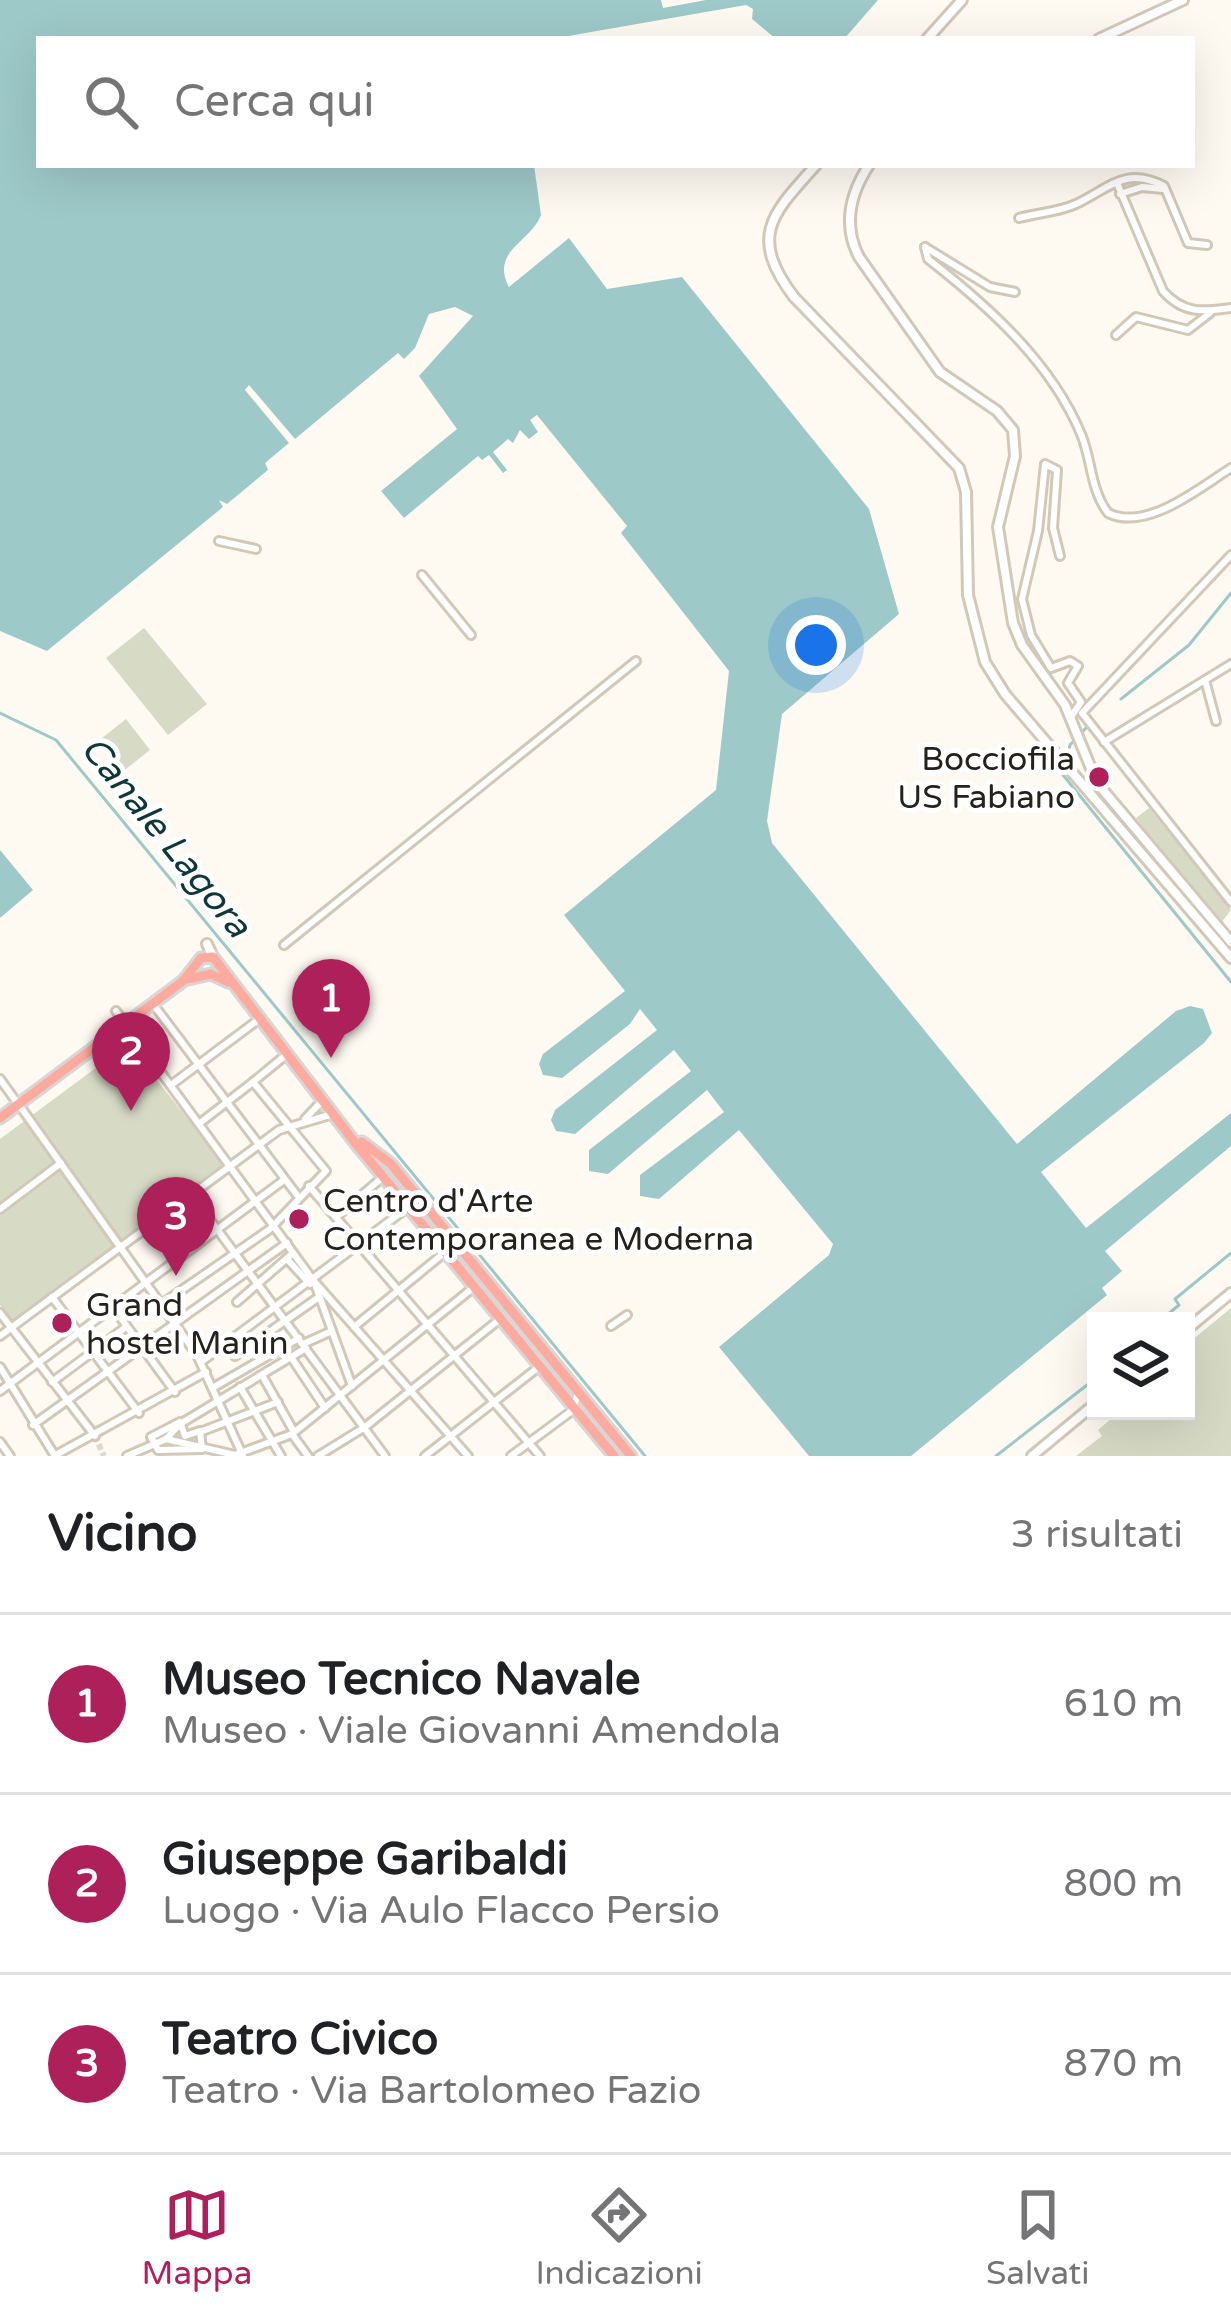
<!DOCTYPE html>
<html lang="it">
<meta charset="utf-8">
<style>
body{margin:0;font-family:"Varela Round",sans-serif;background:#f2f2f2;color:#202124}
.controls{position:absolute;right:36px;bottom:36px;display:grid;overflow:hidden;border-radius:0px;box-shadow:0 12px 48px #0002}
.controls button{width:108px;height:108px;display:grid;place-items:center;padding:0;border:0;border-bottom:3px solid #e0e0e0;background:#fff;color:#202124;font:60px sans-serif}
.you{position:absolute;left:816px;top:645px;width:42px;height:42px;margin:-30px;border:9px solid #fff;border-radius:50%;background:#1a73e8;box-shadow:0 0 0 18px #1a73e833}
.badge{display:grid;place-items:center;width:78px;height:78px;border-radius:50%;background:#ae205a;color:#fff;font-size:39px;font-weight:700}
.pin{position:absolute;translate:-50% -99px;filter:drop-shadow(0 3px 6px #0008)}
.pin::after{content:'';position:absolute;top:63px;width:42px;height:36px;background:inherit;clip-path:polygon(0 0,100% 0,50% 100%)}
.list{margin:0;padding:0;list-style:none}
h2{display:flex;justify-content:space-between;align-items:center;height:156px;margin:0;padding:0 48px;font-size:51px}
h2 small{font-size:39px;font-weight:400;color:#757577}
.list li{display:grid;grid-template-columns:78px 1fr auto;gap:36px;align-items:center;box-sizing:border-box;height:180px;padding:0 48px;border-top:3px solid #e0e0e0}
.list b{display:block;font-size:45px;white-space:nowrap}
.list p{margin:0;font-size:39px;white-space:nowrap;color:#757577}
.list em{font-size:39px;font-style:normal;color:#757577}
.icon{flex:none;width:66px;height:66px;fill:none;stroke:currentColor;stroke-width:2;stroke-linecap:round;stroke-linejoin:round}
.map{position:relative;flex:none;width:1231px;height:1456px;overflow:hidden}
.search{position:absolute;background:#fff;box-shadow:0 12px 48px #0002;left:36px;right:36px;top:36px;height:132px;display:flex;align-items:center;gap:30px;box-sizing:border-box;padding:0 42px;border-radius:0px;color:#757577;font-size:45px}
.sheet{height:696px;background:#fff}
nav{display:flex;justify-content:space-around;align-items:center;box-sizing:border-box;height:168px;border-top:3px solid #e0e0e0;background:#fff;font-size:33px;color:#757577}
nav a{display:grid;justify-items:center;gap:6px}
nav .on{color:#ae205a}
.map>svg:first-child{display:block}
</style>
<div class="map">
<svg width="1231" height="1456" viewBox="0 0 1231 1456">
<rect width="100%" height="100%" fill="#fefaf2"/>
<!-- green -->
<g fill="#d7dbc6">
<path d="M144 628 207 704 168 735 106 658Z"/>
<path d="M126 719 150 750 121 773 97 742Z"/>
<path d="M1149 808 1231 910 1220 924 1136 818Z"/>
<path d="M128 1044 224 1164 12 1322 0 1305V1139Z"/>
<path d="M1231 1308V1456H1076L1102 1436 1098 1430 1120 1411H1186V1393L1194 1397 1186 1386V1345Z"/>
</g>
<!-- water -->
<g fill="#9ec9c9">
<path d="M0 0H661L663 8 706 0H878L844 39H776L752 19 753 9 746 5 551 39H39V165H534L541 215C530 243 490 251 509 287L569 238 607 289 682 277 869 509 899 614 782 714 767 821 772 843 1017 1144 1176 1011 1190 1006 1203 1009 1212 1033 1204 1043 1041 1172 1086 1228 1231 1113V1146L1105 1251 1122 1271 1102 1288 1107 1295 911 1456H809L719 1347 829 1255 833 1244 739 1130 659 1199 640 1196V1175L724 1112 707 1090 608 1174 589 1171V1150L691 1071 674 1050 575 1134 556 1131 551 1120 555 1110 657 1030 640 1009 630 1024 562 1078 543 1075 539 1064 543 1054 625 991 564 915 716 790 729 671 621 533 627 526 537 415 530 420 538 432 529 439 520 430 513 443 508 439 493 452 507 470 503 473 489 455 482 460 478 456 404 518 381 491 457 429 419 376 473 316 455 307 429 314 415 348 404 359 398 353 295 439 249 385 245 390 289 443 265 463 268 470 227 504 219 500 223 507 47 651 0 631Z"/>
<path d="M0 850 33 890 0 918Z"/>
</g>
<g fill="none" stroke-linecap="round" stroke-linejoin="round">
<!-- stream -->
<g stroke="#9ec9c9" stroke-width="3">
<path d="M1121 699 1189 645 1231 593"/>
<path d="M0 713 56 740 645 1456"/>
<path d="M1067 758 1070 745 1086 728"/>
<path d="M1063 775 1231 982"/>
<path d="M1160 1321 1179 1305 1175 1299 1231 1253"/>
<path d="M996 1456 1096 1378"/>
</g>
<!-- street-tunnel -->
<path stroke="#ddd9d2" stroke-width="6" stroke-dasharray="6 3" stroke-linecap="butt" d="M95 1436 104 1456"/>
<!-- street casing -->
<g stroke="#d2c8b7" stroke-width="12">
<g id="street">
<path d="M1117 183 1163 291C1183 314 1203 312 1231 308"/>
<path d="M1120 194 1142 187 1163 189"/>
<path d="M1019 218C1037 213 1059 212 1076 204 1110 188 1125 166 1164 186L1188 243 1207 245"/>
<path d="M925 247 928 259C988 306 1051 362 1081 434 1092 460 1090 489 1108 513 1147 532 1199 488 1231 468"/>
<path d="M925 247 990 287 1015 292"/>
<path d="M1116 335 1136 317 1188 330 1210 313"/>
<path d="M219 541 256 549"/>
<path d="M1231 555 1082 713 1231 902"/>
<path d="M1060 556 1053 528 1057 470 1045 464 1038 531 1022 599 1031 635 1051 668 1070 661 1078 666 1068 683 1081 702 1071 717"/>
<path d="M422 575 471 635"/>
<path d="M1205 680 1216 721"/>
<path d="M1104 742 1231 664"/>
<path d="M284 945 636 661"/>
<path d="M153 1004 297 1195"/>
<path d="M116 1011 313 1280 468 1456"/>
<path d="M0 1079 18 1104"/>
<path d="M171 1085 258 1020"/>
<path d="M22 1109 197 1355 243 1456"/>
<path d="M305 1119 323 1100"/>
<path d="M200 1123 253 1082"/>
<path d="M309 1186 540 1456"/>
<path d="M191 1194 385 1456"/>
<path d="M0 1209 61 1163"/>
<path d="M336 1217 383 1177"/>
<path d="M287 1259 310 1284"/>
<path d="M315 1284 352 1386"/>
<path d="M52 1297 139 1413"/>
<path d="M237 1302 293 1253"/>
<path d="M163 1303 270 1229 326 1171 253 1082 287 1054"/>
<path d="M112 1306 175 1392"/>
<path d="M0 1313 95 1436"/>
<path d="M611 1326 627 1315"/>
<path d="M354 1327 444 1253"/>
<path d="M0 1336 279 1130 333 1114"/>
<path d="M303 1344 332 1331"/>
<path d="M235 1356 319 1297"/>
<path d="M291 1357 325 1408"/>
<path d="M201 1362 403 1211"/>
<path d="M0 1367 55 1456"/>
<path d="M262 1375 294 1432"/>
<path d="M52 1382 126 1327"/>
<path d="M214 1387 299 1338"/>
<path d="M240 1387 281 1456"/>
<path d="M0 1391 284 1180"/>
<path d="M180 1422 185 1436 200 1431 202 1449 158 1450 151 1437Z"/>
<path d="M33 1425 287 1243"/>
<path d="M200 1432 278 1402"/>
<path d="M292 1434 308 1456"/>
<path d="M166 1439 235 1455 292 1434 474 1287"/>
<path d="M0 1442 10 1456"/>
<path d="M54 1456 206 1372"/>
<path d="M127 1456 166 1439 180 1424 306 1348"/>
<path d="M318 1456 365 1427 500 1319"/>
<path d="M425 1456 540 1366"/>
<path d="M511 1456 573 1410 578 1393"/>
</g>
</g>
<!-- secondary casing -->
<g stroke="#d2c8b7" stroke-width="14">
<g id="secondary">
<path d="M927 39 962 0"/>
<path d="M1099 39 1183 0"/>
<path d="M816 165C772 214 748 236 794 297L959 468 966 492 968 595 985 662 1005 694 1231 958"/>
<path d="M869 165C850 194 843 226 859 257L940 372 997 411 1013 430 1015 456 998 527 1013 623 1022 645 1065 705 1097 783 1231 942"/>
<path d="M207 944 213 957"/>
<path d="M1186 1330 1231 1293"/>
<path d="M1032 1456 1096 1403"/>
</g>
</g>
<!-- primary casing -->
<g stroke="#d8d7d6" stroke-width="15">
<g id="primary">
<path d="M188 979 211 974 228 982"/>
<path d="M0 1118 183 981 201 958 213 957 356 1144 614 1456"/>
<path d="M362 1142 391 1164 631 1456"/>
</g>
</g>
<!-- street -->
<use href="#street" stroke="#fff" stroke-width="6"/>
<!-- secondary -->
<use href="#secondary" stroke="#fff" stroke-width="8"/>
<!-- primary -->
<use href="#primary" stroke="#feaa9e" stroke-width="9"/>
</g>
<!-- markers -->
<g fill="#ae205a" stroke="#fff" stroke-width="4.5">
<circle cx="1099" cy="777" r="12"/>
<circle cx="299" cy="1219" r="12"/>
<circle cx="62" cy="1323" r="12"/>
</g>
<g text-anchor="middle" stroke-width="10" stroke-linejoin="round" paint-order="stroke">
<!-- poi labels -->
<g font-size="33" fill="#25211b" stroke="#fff" text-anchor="start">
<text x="1075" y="770" text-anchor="end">Bocciofila<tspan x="1075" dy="38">US Fabiano</tspan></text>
<text x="323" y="1212">Centro d'Arte<tspan x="323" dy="38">Contemporanea e Moderna</tspan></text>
<text x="86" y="1316">Grand<tspan x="86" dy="38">hostel Manin</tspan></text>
</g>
<!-- water labels -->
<g font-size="36" font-style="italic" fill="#0d3738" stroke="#fff">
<text transform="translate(167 836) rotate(51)" y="13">Canale Lagora</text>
</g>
</g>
</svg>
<div class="controls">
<button><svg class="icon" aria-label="layers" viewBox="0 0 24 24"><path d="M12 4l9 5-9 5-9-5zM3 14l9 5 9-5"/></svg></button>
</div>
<div class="you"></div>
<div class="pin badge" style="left:331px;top:1058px">1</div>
<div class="pin badge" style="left:131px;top:1111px">2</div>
<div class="pin badge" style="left:176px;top:1276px">3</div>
<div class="search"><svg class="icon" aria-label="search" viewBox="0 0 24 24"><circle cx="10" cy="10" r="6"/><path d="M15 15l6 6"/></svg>Cerca qui</div>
</div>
<section class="sheet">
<h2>Vicino<small>3 risultati</small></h2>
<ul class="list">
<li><span class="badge">1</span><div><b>Museo Tecnico Navale</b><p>Museo · Viale Giovanni Amendola</p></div><em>610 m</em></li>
<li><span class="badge">2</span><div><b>Giuseppe Garibaldi</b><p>Luogo · Via Aulo Flacco Persio</p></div><em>800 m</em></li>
<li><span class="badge">3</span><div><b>Teatro Civico</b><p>Teatro · Via Bartolomeo Fazio</p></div><em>870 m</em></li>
</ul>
</section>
<nav>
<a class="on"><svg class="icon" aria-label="map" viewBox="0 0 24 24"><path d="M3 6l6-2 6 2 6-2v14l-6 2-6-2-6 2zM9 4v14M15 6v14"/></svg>Mappa</a>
<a><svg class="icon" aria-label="directions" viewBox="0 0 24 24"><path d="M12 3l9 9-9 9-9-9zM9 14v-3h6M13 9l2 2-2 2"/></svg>Indicazioni</a>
<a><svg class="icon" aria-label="saved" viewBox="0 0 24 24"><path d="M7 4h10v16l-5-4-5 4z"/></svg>Salvati</a>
</nav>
